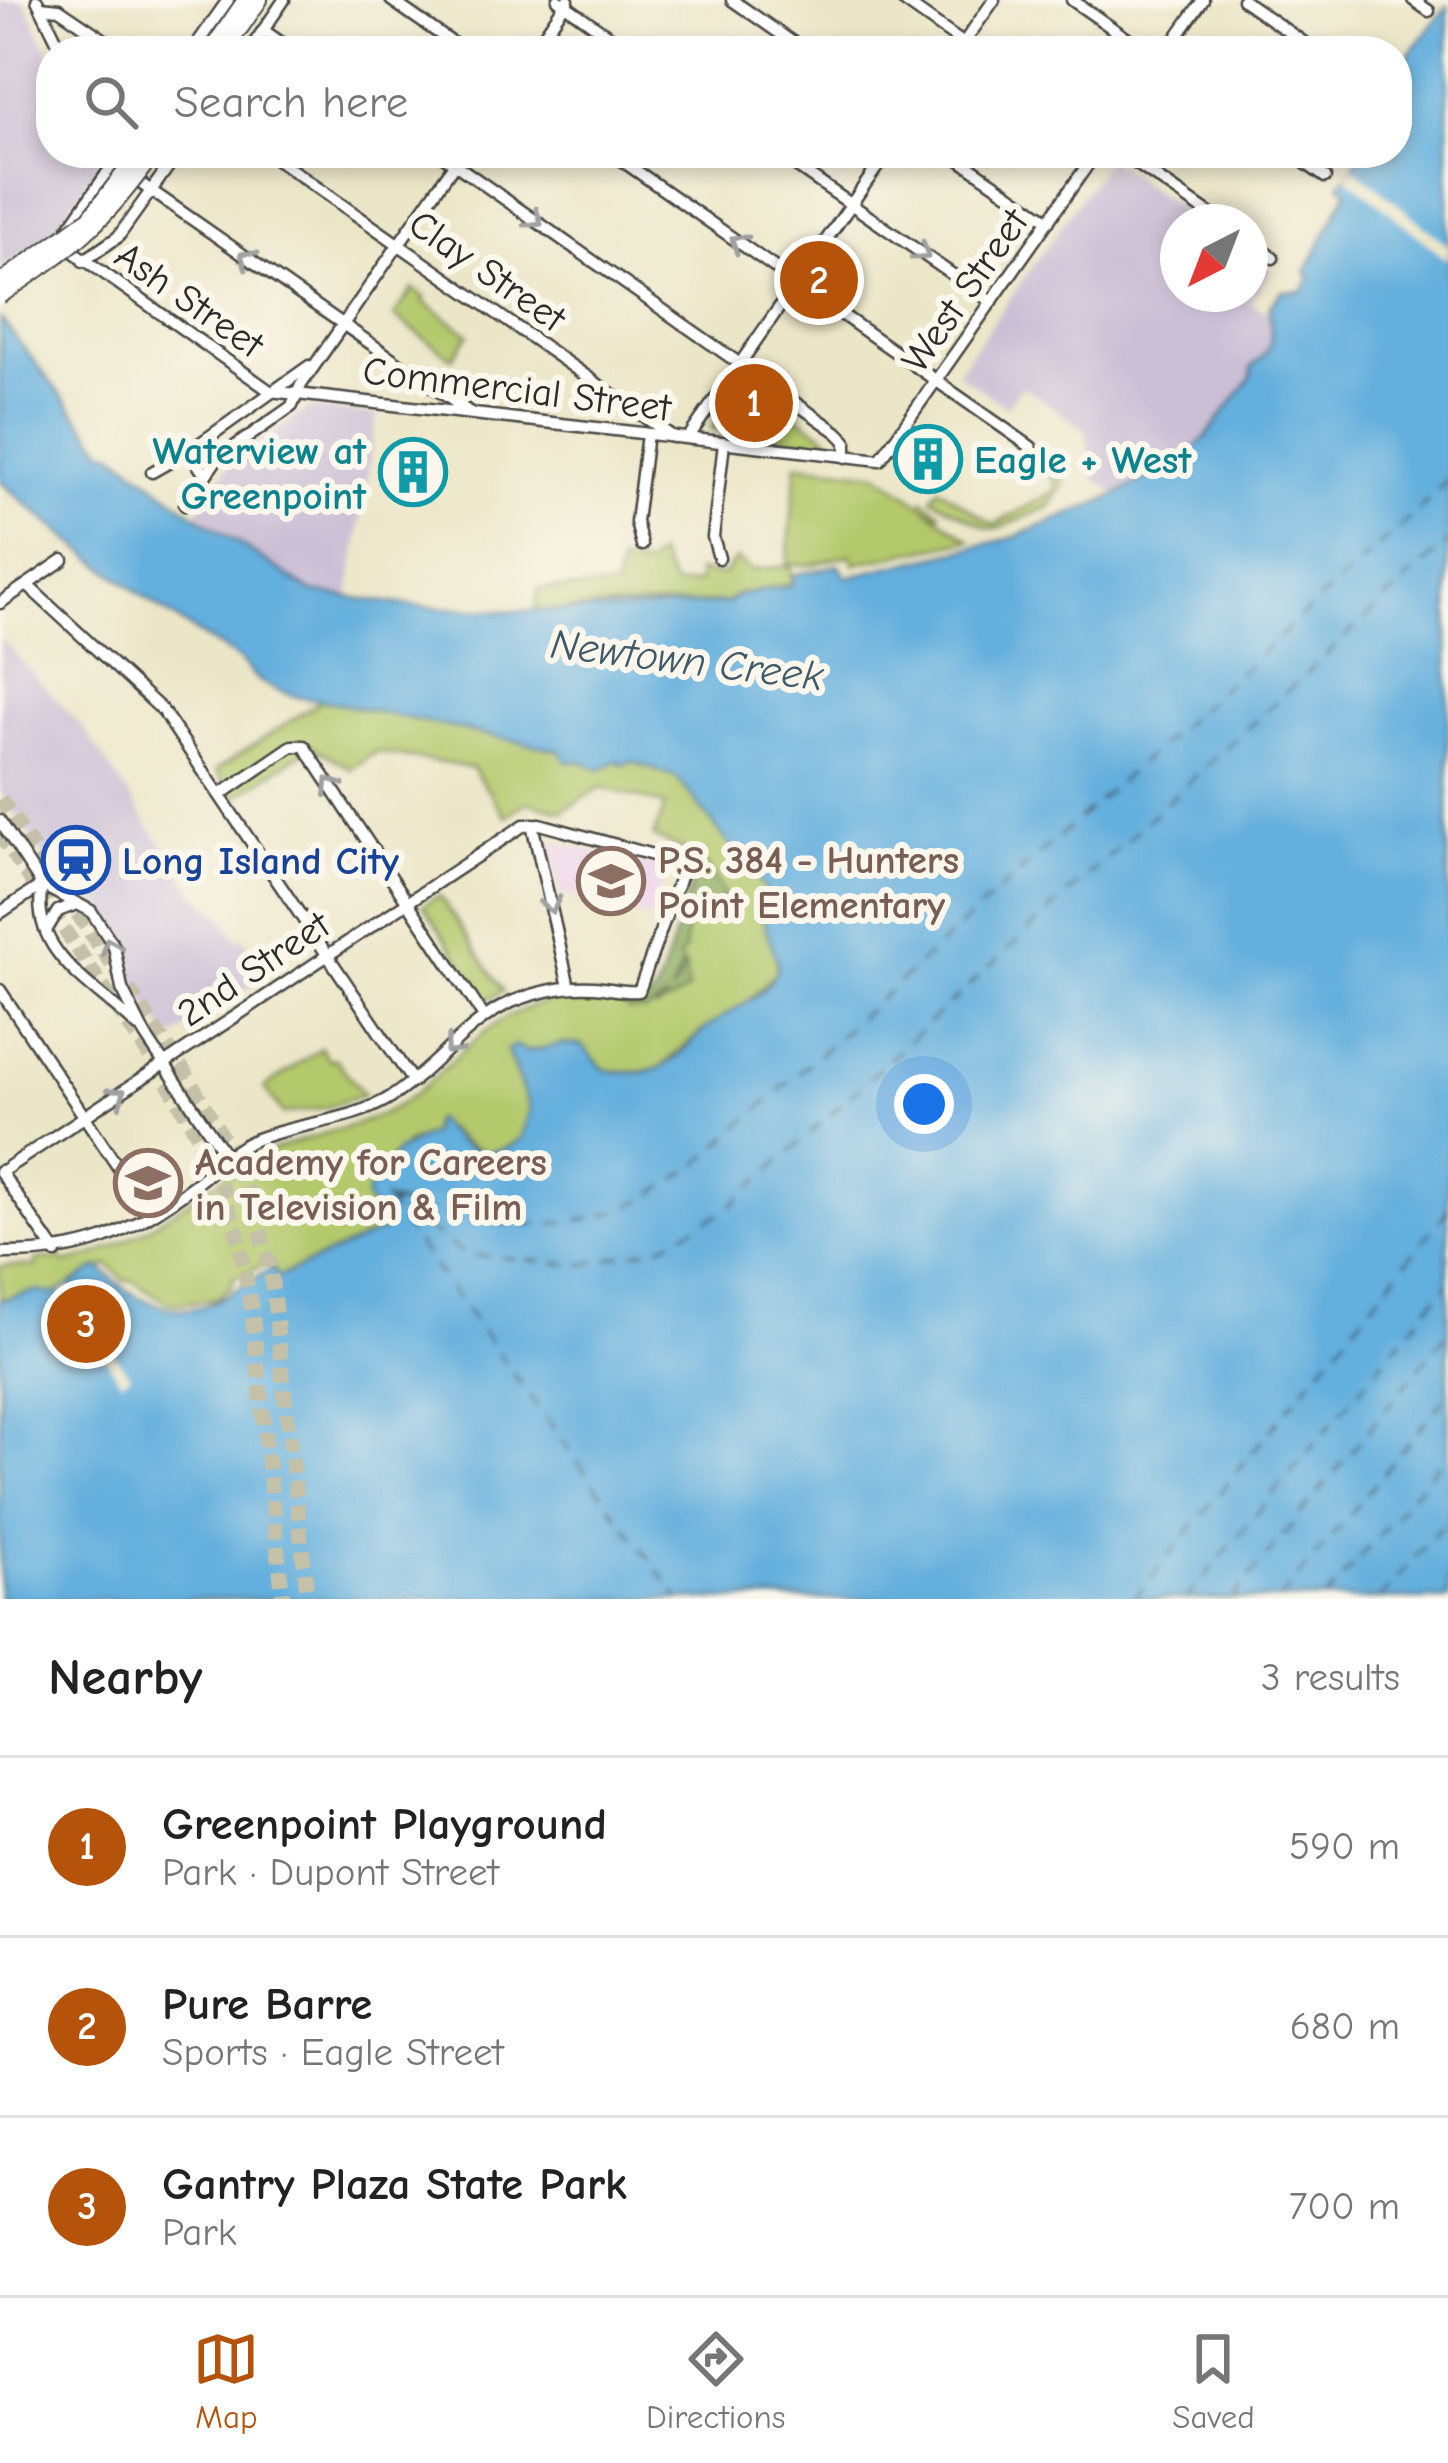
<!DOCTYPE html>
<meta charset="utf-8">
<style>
body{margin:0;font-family:"Comic Neue",sans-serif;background:#f2f2f2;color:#222}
.compass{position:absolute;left:1160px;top:204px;width:108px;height:108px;border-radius:50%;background:#fff;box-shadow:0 6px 18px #0003;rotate:222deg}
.you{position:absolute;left:924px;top:1104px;width:42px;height:42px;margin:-30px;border:9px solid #fff;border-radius:50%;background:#1a73e8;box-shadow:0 0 0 18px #1a73e833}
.badge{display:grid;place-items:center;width:78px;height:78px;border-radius:50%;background:#b45309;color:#fff;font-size:39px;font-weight:700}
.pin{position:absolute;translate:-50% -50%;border:6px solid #fff;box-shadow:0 3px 12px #0006}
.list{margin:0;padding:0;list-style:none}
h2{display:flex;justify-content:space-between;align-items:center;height:156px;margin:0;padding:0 48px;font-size:51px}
h2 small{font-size:39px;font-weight:400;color:#767676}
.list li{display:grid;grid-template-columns:78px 1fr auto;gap:36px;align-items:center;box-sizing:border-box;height:180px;padding:0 48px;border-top:3px solid #e0e0e0}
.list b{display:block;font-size:45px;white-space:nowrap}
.list p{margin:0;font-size:39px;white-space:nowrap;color:#767676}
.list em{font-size:39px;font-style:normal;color:#767676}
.icon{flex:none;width:66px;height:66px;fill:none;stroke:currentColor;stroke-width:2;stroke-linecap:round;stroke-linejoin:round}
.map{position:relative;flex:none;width:1448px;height:1599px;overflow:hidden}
.search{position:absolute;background:#fff;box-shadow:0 6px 18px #0003;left:36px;right:36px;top:36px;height:132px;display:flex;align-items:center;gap:30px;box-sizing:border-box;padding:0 42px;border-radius:48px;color:#767676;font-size:45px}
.sheet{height:696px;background:#fff}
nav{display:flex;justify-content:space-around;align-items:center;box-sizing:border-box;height:168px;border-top:3px solid #e0e0e0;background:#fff;font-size:33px;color:#767676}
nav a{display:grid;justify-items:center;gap:6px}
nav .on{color:#b45309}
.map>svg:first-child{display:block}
</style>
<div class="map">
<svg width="1448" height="1599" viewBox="0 0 1448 1599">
<rect width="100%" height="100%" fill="#fbf7ec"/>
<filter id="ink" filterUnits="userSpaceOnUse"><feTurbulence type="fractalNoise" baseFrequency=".00833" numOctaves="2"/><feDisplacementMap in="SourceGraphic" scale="24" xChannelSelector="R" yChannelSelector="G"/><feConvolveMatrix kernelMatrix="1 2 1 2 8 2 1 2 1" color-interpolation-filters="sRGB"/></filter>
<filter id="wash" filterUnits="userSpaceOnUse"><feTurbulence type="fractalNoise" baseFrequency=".004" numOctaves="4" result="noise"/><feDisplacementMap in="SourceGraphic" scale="48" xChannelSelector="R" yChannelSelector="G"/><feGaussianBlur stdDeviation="2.7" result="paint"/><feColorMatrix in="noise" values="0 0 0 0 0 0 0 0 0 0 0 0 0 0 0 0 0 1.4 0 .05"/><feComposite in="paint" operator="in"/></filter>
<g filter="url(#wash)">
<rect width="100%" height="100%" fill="#ece6c8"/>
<!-- built -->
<path fill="#ecd1ea" d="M548 840 667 870 651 919 560 893Z"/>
<!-- industrial -->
<g fill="#cbbfd5">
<path d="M0 0H24L51 57V153H96L100 163 46 241 0 271Z"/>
<path d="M1108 159 1199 222H1178V294H1250V257L1271 272 1250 302 1262 310 1268 309 1274 333 1262 360 1254 364 1251 377 1205 438 1177 463 1115 493 1094 478 1085 429 1022 386 1007 407 957 373Z"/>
<path d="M308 408 377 415 349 597 312 592 195 515 229 465Z"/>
<path d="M0 638 84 729 195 893 221 915 237 940 242 937 267 975 170 1040 130 977 127 944 100 904 73 889 59 875 56 876 0 792Z"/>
</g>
<!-- green -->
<g fill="#b4c96c" stroke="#707a4c" stroke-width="3">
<path d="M413 289 425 297 423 301 469 334 452 358 394 316Z"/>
<path d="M745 380 835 442 834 444 712 428Z"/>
<path d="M797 464 877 473 920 504 923 500 941 512 939 515 923 506 970 540 854 564 851 555 808 565 787 564Z"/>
<path d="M1044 464 1063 478 1065 484 1049 507 998 529 988 528 932 498 939 488 994 525 1055 491 1056 481 1045 473Z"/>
<path d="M658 555 674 586 699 583 698 572 723 575 736 559 751 570 791 566 792 584 736 595 728 602 535 611 538 589 615 588 620 562 646 566Z"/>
<path d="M322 700 559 750 597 766 618 759 622 765 632 761 677 778 765 889C758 921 778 940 777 972L748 1001 702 1031 660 1068 640 1072 604 1070 581 1045 562 1044 527 1052 515 1046 507 1050 530 1109 521 1139C490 1162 472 1151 446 1128L407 1143 366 1199 387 1228 277 1277 270 1262 232 1279 233 1284 217 1298 178 1304 168 1303 132 1280 125 1281 108 1265 50 1296 35 1291 0 1300V1266H36V1260L61 1258 65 1263C138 1248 187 1196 249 1161 298 1134 355 1133 402 1103 441 1078 468 1038 509 1016 537 1001 575 994 607 1000 616 1001 624 1007 633 1007 643 1007 650 1000 656 993L695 872 685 851 654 837 665 805 601 787 563 811 527 802 506 816 472 768 376 752 351 769 313 746 234 798 216 770Z"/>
<path d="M439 895 503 991 487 1000 423 905Z"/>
<path d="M321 1048 330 1061 335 1058 364 1095 324 1108 283 1114 264 1088Z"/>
</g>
<!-- forest -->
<path fill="#8fad60" stroke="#5d6c46" stroke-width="3" d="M680 848C703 860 715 874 725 898L692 915V922L686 929 684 951 679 958 683 965 670 993 678 984 685 964 688 991 654 1010 667 998 646 1011 627 1010 628 1006 644 1004 656 993 694 878 692 861Z"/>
<!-- water -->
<path fill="#64afdd" stroke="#486d84" stroke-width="3" d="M1448 6V1599H0V1301L35 1291 55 1294 98 1267C108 1274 117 1284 127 1290 193 1331 215 1299 273 1268L278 1277 386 1229 366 1199 367 1192 397 1151 431 1133 433 1120 436 1119C458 1150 488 1164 521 1139L530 1109 507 1050 515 1045 528 1052 562 1044 581 1045 605 1070C623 1072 643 1075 660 1068 678 1060 689 1043 703 1031 726 1009 770 1000 778 964L760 911 765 889 677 778 632 761 622 765 618 760 600 770 581 761 567 762 559 750 322 700C300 700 281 693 261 682 250 675 246 664 236 657 151 607 74 546 0 481V318L106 452 110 450 195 515 312 592 413 606 503 611H604L728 603 736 596 792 585 793 575 839 565 846 577 1012 538 1110 498 1177 463 1205 438 1251 377 1252 366C1279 348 1269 331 1270 305L1282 291H1302L1310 278 1306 272 1348 190 1340 185 1355 165 1357 153H1397V69Z"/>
<!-- pier -->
<g fill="#ece6c8">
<path d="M1353 167 1448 246 1447 260 1346 176Z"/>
<path d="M70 1287 90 1318 97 1300 93 1322 97 1327 104 1310 101 1338 130 1375 121 1381 90 1335 85 1337 74 1321 78 1318 60 1292Z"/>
</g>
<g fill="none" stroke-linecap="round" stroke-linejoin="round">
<!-- ferry -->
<g stroke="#3f5969" stroke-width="3" stroke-dasharray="15 12" stroke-linecap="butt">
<path d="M383 1198 464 1254 582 1265 661 1246 728 1209 1448 542"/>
<path d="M385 1200 679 1599"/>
<path d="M391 1201C465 1226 565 1237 638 1202 657 1192 675 1179 694 1168L1423 506 1448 479"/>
<path d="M1134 1599 1448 1210"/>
<path d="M1186 1599 1448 1283"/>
<path d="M1232 1599 1448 1332"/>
<path d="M1280 1599 1448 1394"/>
<path d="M1325 1599 1448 1452"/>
<path d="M1380 1599 1448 1518"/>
</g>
</g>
</g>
<g filter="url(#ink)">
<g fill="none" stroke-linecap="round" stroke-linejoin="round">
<!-- highway-tunnel -->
<g stroke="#c5c1a9" stroke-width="15" stroke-dasharray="15 8" stroke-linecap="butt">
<path d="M0 799 190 1080 236 1162 250 1196 270 1266 308 1599"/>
<path d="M0 834 173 1091 216 1169 238 1236 251 1305 283 1599"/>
</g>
<!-- minor casing -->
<g stroke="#484743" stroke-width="15">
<g id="minor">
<path d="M37 0 62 51"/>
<path d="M391 0 464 51"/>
<path d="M558 0 630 51"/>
<path d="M732 0 805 51"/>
<path d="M902 0 974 51"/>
<path d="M1072 0 1145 51"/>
<path d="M1243 0 1316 51"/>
<path d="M1413 0 1429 11"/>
<path d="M41 7 59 9 121 51"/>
<path d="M263 30 293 51"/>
<path d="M192 51 228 0"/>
<path d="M249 51 284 0"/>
<path d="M533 51 568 0"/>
<path d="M958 51 994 0"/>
<path d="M1167 51 1203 0"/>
<path d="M268 153 673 437"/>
<path d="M439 153 837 432 846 441V457"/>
<path d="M611 153 1031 447"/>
<path d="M777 153 992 302"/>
<path d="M950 153 1049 221"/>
<path d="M1121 153 1221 222"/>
<path d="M1291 153 1325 177"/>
<path d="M130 176 469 412"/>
<path d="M68 229 121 153"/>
<path d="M1250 242 1273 258"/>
<path d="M64 245 270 391 880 460 1096 153"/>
<path d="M83 261 118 237 178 153"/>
<path d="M688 438 887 153"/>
<path d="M152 472 189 451"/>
<path d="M205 475 189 451 309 366"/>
<path d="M185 505 217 459 292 406 301 385 462 153"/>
<path d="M642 545 636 522 647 434"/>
<path d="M719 558 713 537 724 443"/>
<path d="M27 585 162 710 413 1082"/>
<path d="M0 603 63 560"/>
<path d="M220 795 292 746H304L484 1017"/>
<path d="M0 821 42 885 91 911 114 946 122 989 145 1035 227 1158"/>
<path d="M532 824 569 987"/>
<path d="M42 885C28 954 97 986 138 1027"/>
<path d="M0 913 42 885"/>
<path d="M47 929 58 911 77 904"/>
<path d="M0 990 150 1215"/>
<path d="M0 1171 56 1253"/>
<path d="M0 1253C83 1254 128 1236 194 1185 213 1171 230 1151 252 1141 298 1122 349 1123 391 1097 435 1069 466 1021 514 1001 540 991 566 985 594 987 610 988 625 993 639 991L681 874 680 866 667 859 540 824 524 825 1 1172"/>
</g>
</g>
<!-- major casing -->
<g stroke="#484743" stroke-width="18">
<g id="major">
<path d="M210 51 245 0"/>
<path d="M225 51 260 0"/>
</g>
</g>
<!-- minor -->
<use href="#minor" stroke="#fff" stroke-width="10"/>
<!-- major -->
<use href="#major" stroke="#fff" stroke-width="14"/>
<!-- major-bridge casing -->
<g stroke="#484743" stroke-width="18" stroke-linecap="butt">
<g id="major-bridge">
<path d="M0 282 89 218 139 153"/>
<path d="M0 296C72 248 104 225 154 153"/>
</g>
</g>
<!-- major-bridge -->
<use href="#major-bridge" stroke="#fff" stroke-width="14"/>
</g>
<!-- one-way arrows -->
<defs><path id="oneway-chevron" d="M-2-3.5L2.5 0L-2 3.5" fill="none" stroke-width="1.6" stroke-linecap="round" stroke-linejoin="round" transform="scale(3)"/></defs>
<g stroke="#a0a0a0">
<use href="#oneway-chevron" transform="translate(535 220) rotate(35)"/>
<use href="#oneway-chevron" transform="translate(738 242) rotate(-145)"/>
<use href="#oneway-chevron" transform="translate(922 253) rotate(35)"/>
<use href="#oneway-chevron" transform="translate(247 258) rotate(-145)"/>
<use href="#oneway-chevron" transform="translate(331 785) rotate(-123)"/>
<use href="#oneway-chevron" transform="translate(551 905) rotate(77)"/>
<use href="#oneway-chevron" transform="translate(110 946) rotate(-112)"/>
<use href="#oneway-chevron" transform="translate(452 1047) rotate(136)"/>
<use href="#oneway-chevron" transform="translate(118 1095) rotate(-35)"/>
</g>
</g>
<!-- icons -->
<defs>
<g id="building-ring" transform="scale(3.45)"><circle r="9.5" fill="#fbf7ec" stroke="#0f9aa8" stroke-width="1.5"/><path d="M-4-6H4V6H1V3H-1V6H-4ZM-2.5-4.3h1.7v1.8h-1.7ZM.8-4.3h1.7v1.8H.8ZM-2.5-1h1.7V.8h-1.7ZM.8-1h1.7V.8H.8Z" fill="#0f9aa8"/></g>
<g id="station-ring" transform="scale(3.45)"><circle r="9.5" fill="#fbf7ec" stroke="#1a4fb4" stroke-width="1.5"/><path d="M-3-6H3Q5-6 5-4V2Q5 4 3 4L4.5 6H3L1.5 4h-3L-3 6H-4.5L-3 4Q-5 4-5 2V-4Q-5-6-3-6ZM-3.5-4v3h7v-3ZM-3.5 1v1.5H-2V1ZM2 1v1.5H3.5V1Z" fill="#1a4fb4"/></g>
<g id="school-ring" transform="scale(3.45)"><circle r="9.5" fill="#fbf7ec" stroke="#8d6e63" stroke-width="1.5"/><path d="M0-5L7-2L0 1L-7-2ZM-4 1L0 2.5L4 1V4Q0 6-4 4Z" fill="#8d6e63"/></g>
</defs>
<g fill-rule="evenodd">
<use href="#building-ring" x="928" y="459"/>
<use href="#building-ring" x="413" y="472"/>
<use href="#station-ring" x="76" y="860"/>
<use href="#school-ring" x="611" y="881"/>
<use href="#school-ring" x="148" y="1183"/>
</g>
<g text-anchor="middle" stroke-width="12" stroke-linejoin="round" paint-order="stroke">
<!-- street labels -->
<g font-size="39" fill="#2b2b2b" stroke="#fbf7ec">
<text transform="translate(488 270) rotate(35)" y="14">Clay Street</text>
<text transform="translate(964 290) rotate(-55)" y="14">West Street</text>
<text transform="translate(190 299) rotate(35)" y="14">Ash Street</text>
<text transform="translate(517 388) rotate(7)" y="14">Commercial Street</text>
<text transform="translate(253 968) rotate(-34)" y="14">2nd Street</text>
</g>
<!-- culture labels -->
<g font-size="39" font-weight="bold" fill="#0d838f" stroke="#fbf7ec" text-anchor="end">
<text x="366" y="464">Waterview at<tspan x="366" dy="45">Greenpoint</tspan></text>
<text x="974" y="473" text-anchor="start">Eagle + West</text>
</g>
<!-- education labels -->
<g font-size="39" font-weight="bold" fill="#785e54" stroke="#fbf7ec" text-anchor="start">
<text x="658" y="873">P.S. 384 - Hunters<tspan x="658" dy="45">Point Elementary</tspan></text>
<text x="195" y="1175">Academy for Careers<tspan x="195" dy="45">in Television &amp; Film</tspan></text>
</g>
<!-- transit labels -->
<g font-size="39" font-weight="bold" fill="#164399" stroke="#fbf7ec" text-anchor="start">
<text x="122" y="874">Long Island City</text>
</g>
<!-- water labels -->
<g font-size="42" font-style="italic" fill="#3f5969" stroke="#fbf7ec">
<text transform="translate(687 659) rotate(7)" y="15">Newtown Creek</text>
</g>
</g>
</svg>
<svg class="compass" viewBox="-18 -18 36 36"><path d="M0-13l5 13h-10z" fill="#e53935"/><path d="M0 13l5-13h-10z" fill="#767676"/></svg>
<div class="you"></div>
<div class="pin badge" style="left:754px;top:403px">1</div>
<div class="pin badge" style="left:819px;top:280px">2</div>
<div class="pin badge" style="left:86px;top:1324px">3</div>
<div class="search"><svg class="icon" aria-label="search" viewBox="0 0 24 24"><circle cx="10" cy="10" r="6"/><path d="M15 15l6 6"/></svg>Search here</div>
</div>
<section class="sheet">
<h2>Nearby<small>3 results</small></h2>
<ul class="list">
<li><span class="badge">1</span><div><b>Greenpoint Playground</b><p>Park · Dupont Street</p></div><em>590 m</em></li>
<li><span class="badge">2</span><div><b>Pure Barre</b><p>Sports · Eagle Street</p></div><em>680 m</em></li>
<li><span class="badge">3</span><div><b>Gantry Plaza State Park</b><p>Park</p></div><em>700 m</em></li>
</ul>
</section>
<nav>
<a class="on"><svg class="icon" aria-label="map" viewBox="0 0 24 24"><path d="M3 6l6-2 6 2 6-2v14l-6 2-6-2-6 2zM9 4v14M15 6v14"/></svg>Map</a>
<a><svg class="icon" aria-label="directions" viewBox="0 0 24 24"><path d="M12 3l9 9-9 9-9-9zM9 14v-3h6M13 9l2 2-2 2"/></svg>Directions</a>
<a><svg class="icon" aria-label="saved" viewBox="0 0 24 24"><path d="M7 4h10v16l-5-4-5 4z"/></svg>Saved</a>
</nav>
